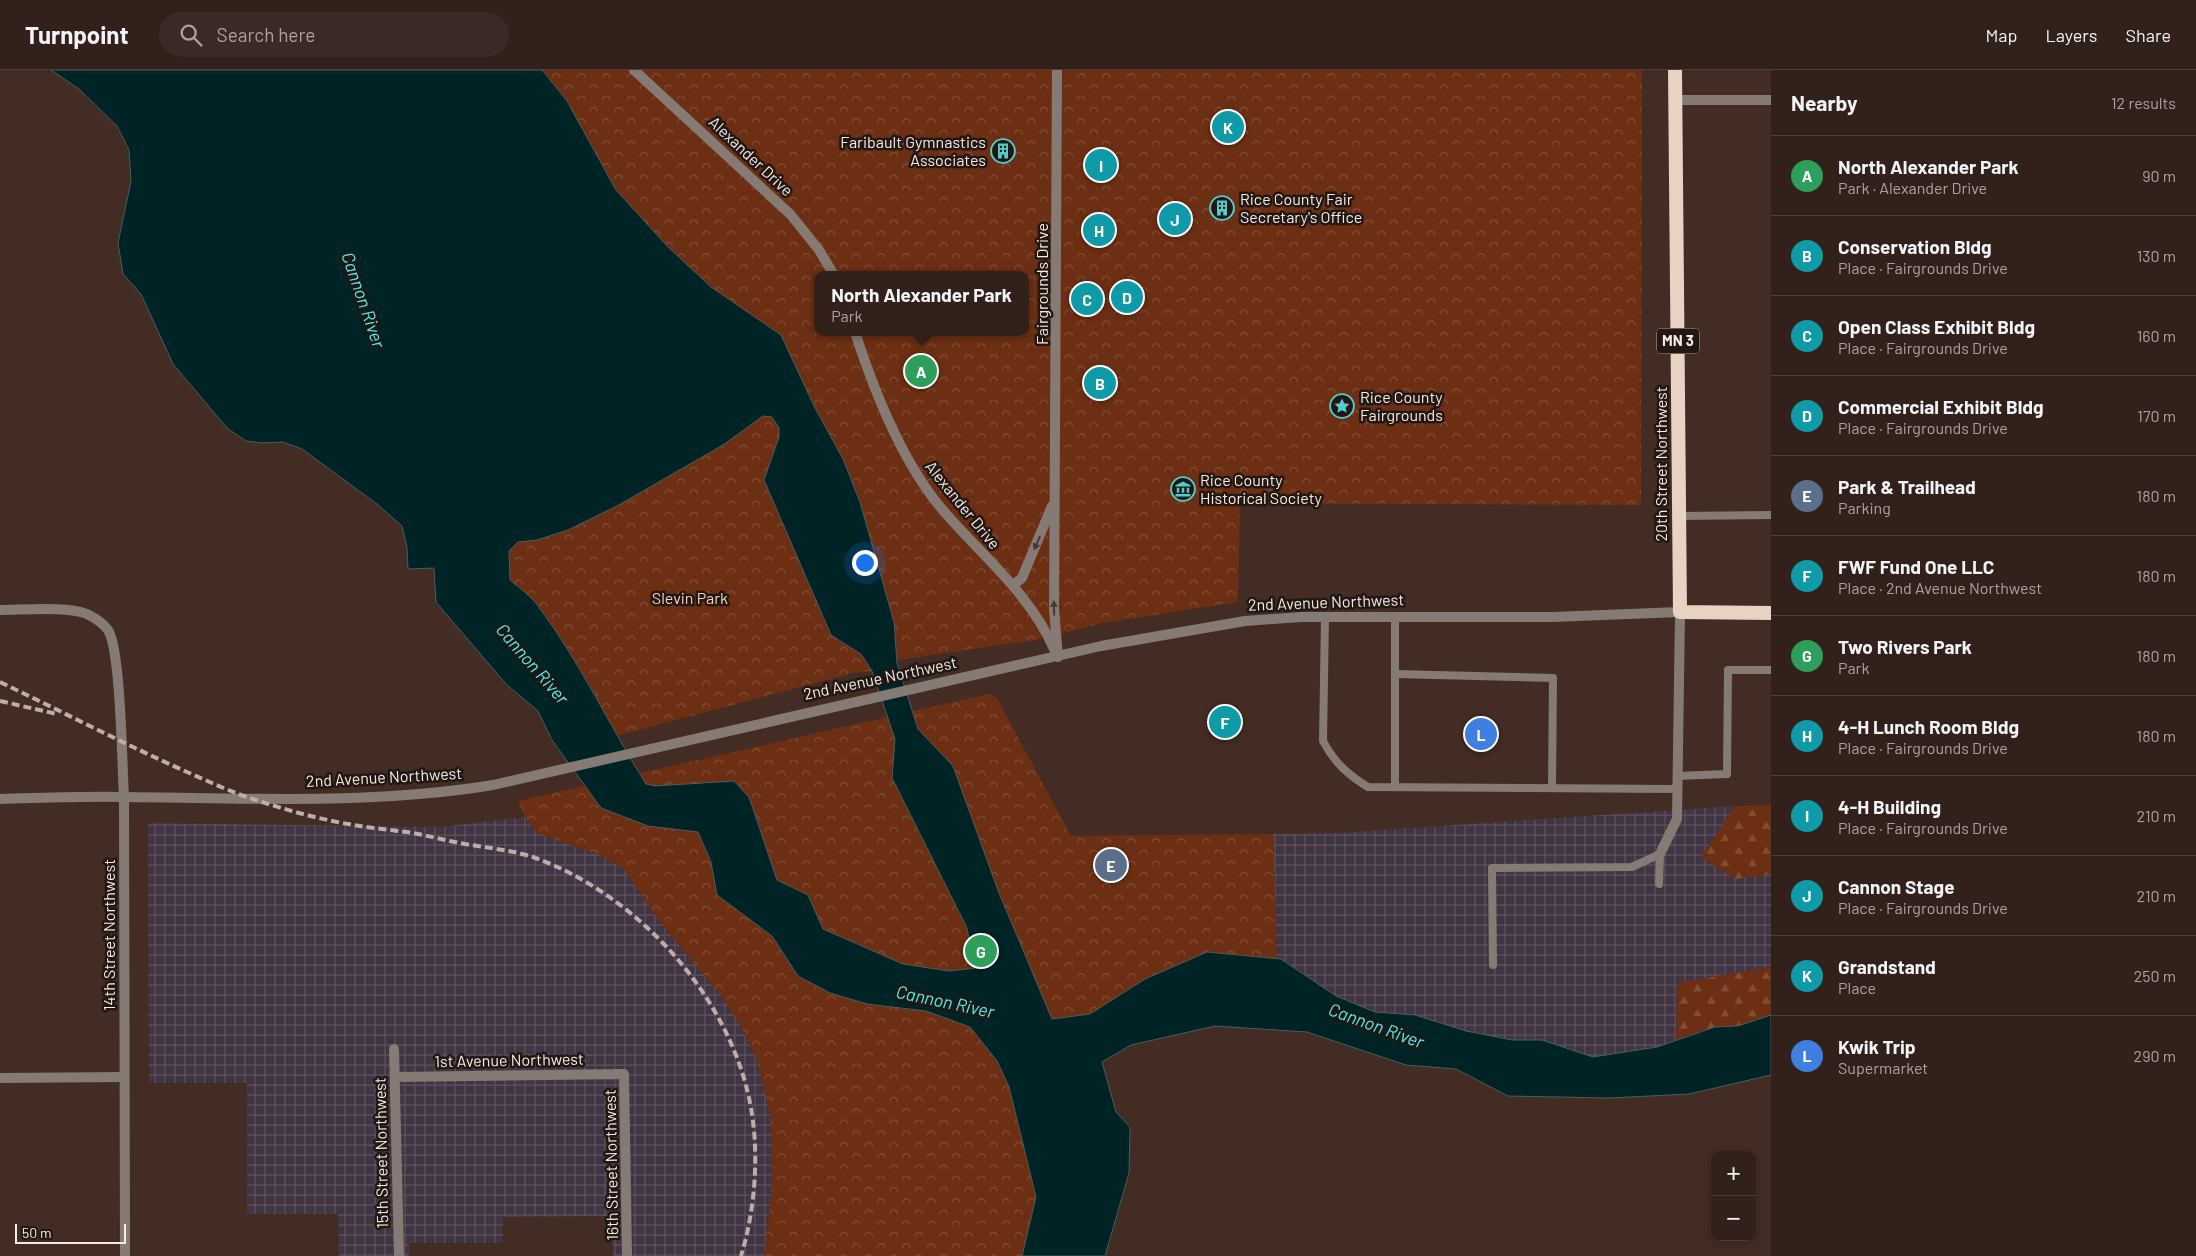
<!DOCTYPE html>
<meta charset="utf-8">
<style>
body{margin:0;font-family:Barlow,sans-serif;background:#3a2924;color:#f1f3f6}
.controls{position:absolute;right:15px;bottom:15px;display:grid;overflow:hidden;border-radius:10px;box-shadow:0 2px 8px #0003}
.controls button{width:45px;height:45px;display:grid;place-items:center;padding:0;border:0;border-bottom:1px solid #4d3e3a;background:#32211b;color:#f1f3f6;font:25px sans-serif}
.scale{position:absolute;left:15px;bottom:12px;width:111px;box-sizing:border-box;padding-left:5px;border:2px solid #f8e9e3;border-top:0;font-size:14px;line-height:18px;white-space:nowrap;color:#f8e9e3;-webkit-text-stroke:4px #211713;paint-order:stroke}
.you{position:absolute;left:864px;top:492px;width:18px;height:18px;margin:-12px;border:4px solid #fff;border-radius:50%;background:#1a73e8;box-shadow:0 0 0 8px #1a73e833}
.badge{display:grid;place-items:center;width:32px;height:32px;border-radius:50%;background:#bca0f2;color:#fff;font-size:16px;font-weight:700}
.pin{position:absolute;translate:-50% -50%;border:2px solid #fff;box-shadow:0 1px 5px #0006}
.popup{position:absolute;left:814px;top:201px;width:215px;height:65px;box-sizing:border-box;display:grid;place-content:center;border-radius:10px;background:#32211b;filter:drop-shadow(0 1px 4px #0005);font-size:16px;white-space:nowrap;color:#a8a3a3}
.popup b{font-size:19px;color:#f1f3f6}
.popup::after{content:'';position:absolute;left:50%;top:100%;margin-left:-10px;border:10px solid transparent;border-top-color:#32211b}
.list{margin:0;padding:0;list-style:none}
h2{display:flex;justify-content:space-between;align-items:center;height:65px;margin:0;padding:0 20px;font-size:21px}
h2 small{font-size:16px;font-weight:400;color:#a8a3a3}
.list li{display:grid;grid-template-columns:32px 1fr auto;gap:15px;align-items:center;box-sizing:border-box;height:80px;padding:0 20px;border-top:1px solid #4d3e3a}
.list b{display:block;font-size:19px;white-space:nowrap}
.list p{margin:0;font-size:16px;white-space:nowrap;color:#a8a3a3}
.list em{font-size:16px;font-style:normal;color:#a8a3a3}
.icon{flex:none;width:28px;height:28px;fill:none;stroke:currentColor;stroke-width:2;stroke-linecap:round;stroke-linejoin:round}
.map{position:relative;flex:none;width:1771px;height:1186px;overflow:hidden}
header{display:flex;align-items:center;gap:30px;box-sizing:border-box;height:70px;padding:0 25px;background:#32211b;border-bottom:1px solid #4d3e3a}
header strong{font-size:24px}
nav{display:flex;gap:28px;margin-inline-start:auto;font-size:18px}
.search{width:350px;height:45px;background:#3a2924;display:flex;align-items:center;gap:12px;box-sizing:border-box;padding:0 18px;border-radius:28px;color:#a8a3a3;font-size:19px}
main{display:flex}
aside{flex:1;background:#32211b}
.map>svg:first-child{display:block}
</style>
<header>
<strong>Turnpoint</strong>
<div class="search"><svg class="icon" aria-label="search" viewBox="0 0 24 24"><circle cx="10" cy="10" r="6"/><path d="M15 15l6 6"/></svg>Search here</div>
<nav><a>Map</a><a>Layers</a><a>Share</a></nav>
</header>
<main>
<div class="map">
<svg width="1771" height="1186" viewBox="0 0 1771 1186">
<defs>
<pattern id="industrial-grid" width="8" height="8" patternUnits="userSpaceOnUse" patternTransform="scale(1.25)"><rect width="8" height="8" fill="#423543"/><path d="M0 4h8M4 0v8" fill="none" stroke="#5e525e"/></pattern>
<pattern id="forest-firs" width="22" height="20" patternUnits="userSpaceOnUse" patternTransform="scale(1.25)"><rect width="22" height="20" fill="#6d2f13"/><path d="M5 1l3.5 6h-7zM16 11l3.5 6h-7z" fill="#834d35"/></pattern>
<pattern id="park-crowns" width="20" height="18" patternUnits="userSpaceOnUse" patternTransform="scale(1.25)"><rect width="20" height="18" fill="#6d2f13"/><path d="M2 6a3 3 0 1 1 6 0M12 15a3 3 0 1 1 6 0" fill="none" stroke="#834d35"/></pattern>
</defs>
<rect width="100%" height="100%" fill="#422c24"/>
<!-- industrial -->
<g fill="url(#industrial-grid)">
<path d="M1735 736 1702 787 1736 809 1771 804V897L1678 913 1675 988 1548 993 1278 918 1273 764 1337 763Z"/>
<path d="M525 747 537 763 602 786 624 799 659 851 719 923 741 956 758 992 771 1048 772 1118 764 1186H613L612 1146 503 1147V1173H409V1186H339L338 1144H247V1013H149L148 753 441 757Z"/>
</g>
<!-- forest -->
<g fill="url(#forest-firs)">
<path d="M1771 735V804L1736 809 1701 787 1735 736Z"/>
<path d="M1771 897V945L1738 956 1715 957 1676 969 1678 913Z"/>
</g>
<!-- park -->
<g fill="url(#park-crowns)" fill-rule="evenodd">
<path d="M543 0H1642L1641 435 1240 433 1238 532 1103 553 1041 569 898 590 894 552 860 432 843 389 814 336 781 266 711 217 668 177 616 120 567 31ZM817 205H1025V262H817Z"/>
<path d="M763 346 772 347 780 358 779 367 764 410 831 565 861 584 872 601 853 603 616 666 595 624 538 535 510 510 509 481 517 472 537 470 723 375Z"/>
<path d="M988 624 997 628 1071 766 1273 764 1278 918 1062 989 1078 1186H764L772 1118 771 1048 758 992 741 956 719 923 659 851 624 799 602 786 537 763 525 747 518 731Z"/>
</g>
<!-- water -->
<path fill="#002325" stroke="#4a5e5e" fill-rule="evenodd" d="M51 0H542L567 31 616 120 668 177 711 217 781 265 814 336 843 389 860 432 894 552 897 593 918 659 953 696 999 823 1052 949 1090 944 1145 909 1207 882 1281 889 1336 926 1375 942 1415 945 1466 961 1512 970H1542L1593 987 1657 977 1715 957 1738 956 1771 945V1005L1689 1024 1609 1028 1508 1026 1456 999 1406 995 1307 962 1215 956 1131 975 1102 992 1116 1042 1130 1057 1129 1103 1105 1186H1022L1036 1127 1009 1017 997 991 970 957 926 941 867 934 830 923 798 906 772 866 717 825 711 792 698 762 648 756 601 738 552 670 538 641 506 614 436 532 434 498 408 499 407 478 402 456 377 434 302 379 283 372 262 373 246 371 227 358 173 294 141 224 123 204 118 173 131 111 129 80 117 56 79 19ZM763 346 772 347 779 358V367L764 410 831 565 861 584 872 601 895 669 892 708 967 858 975 898 949 901 903 894 823 859 808 825 777 810 749 727 734 711 655 716 646 714C609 655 580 592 538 536 531 526 519 518 510 510L509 481 518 472 537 470 568 460 617 436 723 375Z"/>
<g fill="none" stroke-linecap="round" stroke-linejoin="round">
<!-- service -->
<g stroke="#857b74" stroke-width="8">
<path d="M1679 446 1771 445"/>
<path d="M1325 547 1323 671C1334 692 1348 705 1368 717L1677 719"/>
<path d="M1395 547V717"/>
<path d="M1395 604 1553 608 1552 718"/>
<path d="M1677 706 1727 704 1728 600H1771"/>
<path d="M1493 895 1492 798 1632 797 1660 784 1659 814"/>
</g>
<!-- minor -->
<g stroke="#857b74" stroke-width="10">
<path d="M634 0 791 145 819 180 834 205"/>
<path d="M1057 0 1054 539 1058 587"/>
<path d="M1676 30H1771"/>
<path d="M855 262C874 321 901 390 941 438 980 484 1030 523 1054 579"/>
<path d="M1013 515 1022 508 1052 436"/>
<path d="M0 540C22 540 69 536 87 544 95 548 103 553 108 560 121 580 122 697 124 727"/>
<path d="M1660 784 1677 749 1680 542"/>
<path d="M394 979 399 1186"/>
<path d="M395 1007 624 1004 627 1186"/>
<path d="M0 1008 124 1007"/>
</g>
<!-- tertiary -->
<g stroke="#857b74" stroke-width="10">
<path d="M124 727 125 1186"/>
<path d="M0 729C42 728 84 726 125 727 248 728 371 735 493 715L1101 576 1245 551 1301 547H1552L1680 542"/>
</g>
<!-- trunk -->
<path stroke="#e8d2c2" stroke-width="14" d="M1675 0 1680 542 1771 543"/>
<!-- rail -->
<g stroke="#bfaea7" stroke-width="4" stroke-dasharray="8 4" stroke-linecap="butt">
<path d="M0 612C63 642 124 674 187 702 210 712 233 723 256 730 289 741 326 751 360 756 377 759 395 760 413 763 430 766 447 771 465 774 488 778 511 780 533 787 634 823 726 921 749 1028 760 1078 756 1137 741 1186"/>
<path d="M0 631 57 644"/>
</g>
</g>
<!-- one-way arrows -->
<defs><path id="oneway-solid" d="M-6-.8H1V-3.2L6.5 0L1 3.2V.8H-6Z" transform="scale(1.25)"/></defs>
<g fill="#443a35">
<use href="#oneway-solid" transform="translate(1037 473) rotate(114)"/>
<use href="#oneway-solid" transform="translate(1054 538) rotate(-92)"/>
</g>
<!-- icons -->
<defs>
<g id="building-ring" transform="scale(1.25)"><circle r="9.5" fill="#211713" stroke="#52cdcd" stroke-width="1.5"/><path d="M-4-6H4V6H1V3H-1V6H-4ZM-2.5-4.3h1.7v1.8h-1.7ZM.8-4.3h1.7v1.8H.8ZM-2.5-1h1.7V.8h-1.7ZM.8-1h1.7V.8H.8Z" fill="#52cdcd"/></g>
<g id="sight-ring" transform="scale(1.25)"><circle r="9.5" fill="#211713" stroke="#52cdcd" stroke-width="1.5"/><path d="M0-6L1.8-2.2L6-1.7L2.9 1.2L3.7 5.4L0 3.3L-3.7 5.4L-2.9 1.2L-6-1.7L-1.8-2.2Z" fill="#52cdcd"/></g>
<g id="museum-ring" transform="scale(1.25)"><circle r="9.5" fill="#211713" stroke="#52cdcd" stroke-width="1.5"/><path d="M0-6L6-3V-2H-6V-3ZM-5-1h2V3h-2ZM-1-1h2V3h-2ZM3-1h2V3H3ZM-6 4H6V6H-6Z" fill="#52cdcd"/></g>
</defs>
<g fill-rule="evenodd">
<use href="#building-ring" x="1003" y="81"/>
<use href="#building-ring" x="1222" y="138"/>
<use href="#sight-ring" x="1342" y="336"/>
<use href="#museum-ring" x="1183" y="419"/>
</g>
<g text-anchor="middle" stroke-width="5" stroke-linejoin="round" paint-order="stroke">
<!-- shield labels -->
<rect fill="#211713" stroke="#b8aaa5" stroke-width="1" x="1657" y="258.5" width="42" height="25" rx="4"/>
<g font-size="15" font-weight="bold" fill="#f8e9e3">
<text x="1678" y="276">MN 3</text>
</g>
<!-- poi labels -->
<g font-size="16" fill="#f8e9e3" stroke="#211713" text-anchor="start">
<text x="986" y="78" text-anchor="end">Faribault Gymnastics<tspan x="986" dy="18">Associates</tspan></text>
<text x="1240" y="135">Rice County Fair<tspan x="1240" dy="18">Secretary's Office</tspan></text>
<text x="1360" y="333">Rice County<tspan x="1360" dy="18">Fairgrounds</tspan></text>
<text x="1200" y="416">Rice County<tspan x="1200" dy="18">Historical Society</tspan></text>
</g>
<!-- street labels -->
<g font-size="16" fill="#f8e9e3" stroke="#211713">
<text transform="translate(751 86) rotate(43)" y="6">Alexander Drive</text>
<text transform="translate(1042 214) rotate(-90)" y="6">Fairgrounds Drive</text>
<text transform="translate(1661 394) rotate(-90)" y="6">20th Street Northwest</text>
<text transform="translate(963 435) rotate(51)" y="6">Alexander Drive</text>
<text transform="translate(1326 532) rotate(-2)" y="6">2nd Avenue Northwest</text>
<text transform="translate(880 608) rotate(-12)" y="6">2nd Avenue Northwest</text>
<text transform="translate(384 707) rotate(-3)" y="6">2nd Avenue Northwest</text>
<text transform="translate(109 865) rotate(-90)" y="6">14th Street Northwest</text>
<text transform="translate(509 990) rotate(-1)" y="6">1st Avenue Northwest</text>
<text transform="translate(381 1083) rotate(-91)" y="6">15th Street Northwest</text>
<text transform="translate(611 1095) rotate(-91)" y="6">16th Street Northwest</text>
</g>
<!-- park labels -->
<g font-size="16" fill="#f8cebd" stroke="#211713">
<text x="690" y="534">Slevin Park</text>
</g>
<!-- water labels -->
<g font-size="18" font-style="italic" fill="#4beff3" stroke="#211713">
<text transform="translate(363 230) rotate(71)" y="6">Cannon River</text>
<text transform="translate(532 594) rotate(49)" y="6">Cannon River</text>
<text transform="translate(945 932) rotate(12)" y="6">Cannon River</text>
<text transform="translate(1376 956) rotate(20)" y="6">Cannon River</text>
</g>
</g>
</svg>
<div class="controls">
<button>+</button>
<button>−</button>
</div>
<div class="scale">50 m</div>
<div class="you"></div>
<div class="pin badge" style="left:921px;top:301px;background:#2e9e5b">A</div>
<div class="popup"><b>North Alexander Park</b>Park</div>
<div class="pin badge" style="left:1100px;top:313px;background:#0f9aa8">B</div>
<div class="pin badge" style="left:1087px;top:229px;background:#0f9aa8">C</div>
<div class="pin badge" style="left:1127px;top:227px;background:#0f9aa8">D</div>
<div class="pin badge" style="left:1111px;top:795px;background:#5c6f8a">E</div>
<div class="pin badge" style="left:1225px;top:652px;background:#0f9aa8">F</div>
<div class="pin badge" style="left:981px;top:881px;background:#2e9e5b">G</div>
<div class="pin badge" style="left:1099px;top:160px;background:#0f9aa8">H</div>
<div class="pin badge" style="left:1101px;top:95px;background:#0f9aa8">I</div>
<div class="pin badge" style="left:1175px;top:149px;background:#0f9aa8">J</div>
<div class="pin badge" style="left:1228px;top:57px;background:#0f9aa8">K</div>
<div class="pin badge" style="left:1481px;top:664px;background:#3f7fe0">L</div>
</div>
<aside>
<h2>Nearby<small>12 results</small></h2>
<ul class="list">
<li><span class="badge" style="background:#2e9e5b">A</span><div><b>North Alexander Park</b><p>Park · Alexander Drive</p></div><em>90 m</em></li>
<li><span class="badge" style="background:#0f9aa8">B</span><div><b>Conservation Bldg</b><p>Place · Fairgrounds Drive</p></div><em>130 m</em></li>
<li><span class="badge" style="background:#0f9aa8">C</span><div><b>Open Class Exhibit Bldg</b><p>Place · Fairgrounds Drive</p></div><em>160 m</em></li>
<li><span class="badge" style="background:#0f9aa8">D</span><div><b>Commercial Exhibit Bldg</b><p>Place · Fairgrounds Drive</p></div><em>170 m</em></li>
<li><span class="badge" style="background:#5c6f8a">E</span><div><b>Park &amp; Trailhead</b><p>Parking</p></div><em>180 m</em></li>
<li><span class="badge" style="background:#0f9aa8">F</span><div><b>FWF Fund One LLC</b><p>Place · 2nd Avenue Northwest</p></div><em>180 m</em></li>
<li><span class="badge" style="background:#2e9e5b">G</span><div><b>Two Rivers Park</b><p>Park</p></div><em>180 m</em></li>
<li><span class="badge" style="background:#0f9aa8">H</span><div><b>4-H Lunch Room Bldg</b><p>Place · Fairgrounds Drive</p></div><em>180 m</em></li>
<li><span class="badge" style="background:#0f9aa8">I</span><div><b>4-H Building</b><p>Place · Fairgrounds Drive</p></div><em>210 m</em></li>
<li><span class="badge" style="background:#0f9aa8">J</span><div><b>Cannon Stage</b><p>Place · Fairgrounds Drive</p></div><em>210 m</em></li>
<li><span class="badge" style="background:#0f9aa8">K</span><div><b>Grandstand</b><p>Place</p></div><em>250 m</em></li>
<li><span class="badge" style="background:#3f7fe0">L</span><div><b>Kwik Trip</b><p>Supermarket</p></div><em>290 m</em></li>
</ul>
</aside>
</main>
